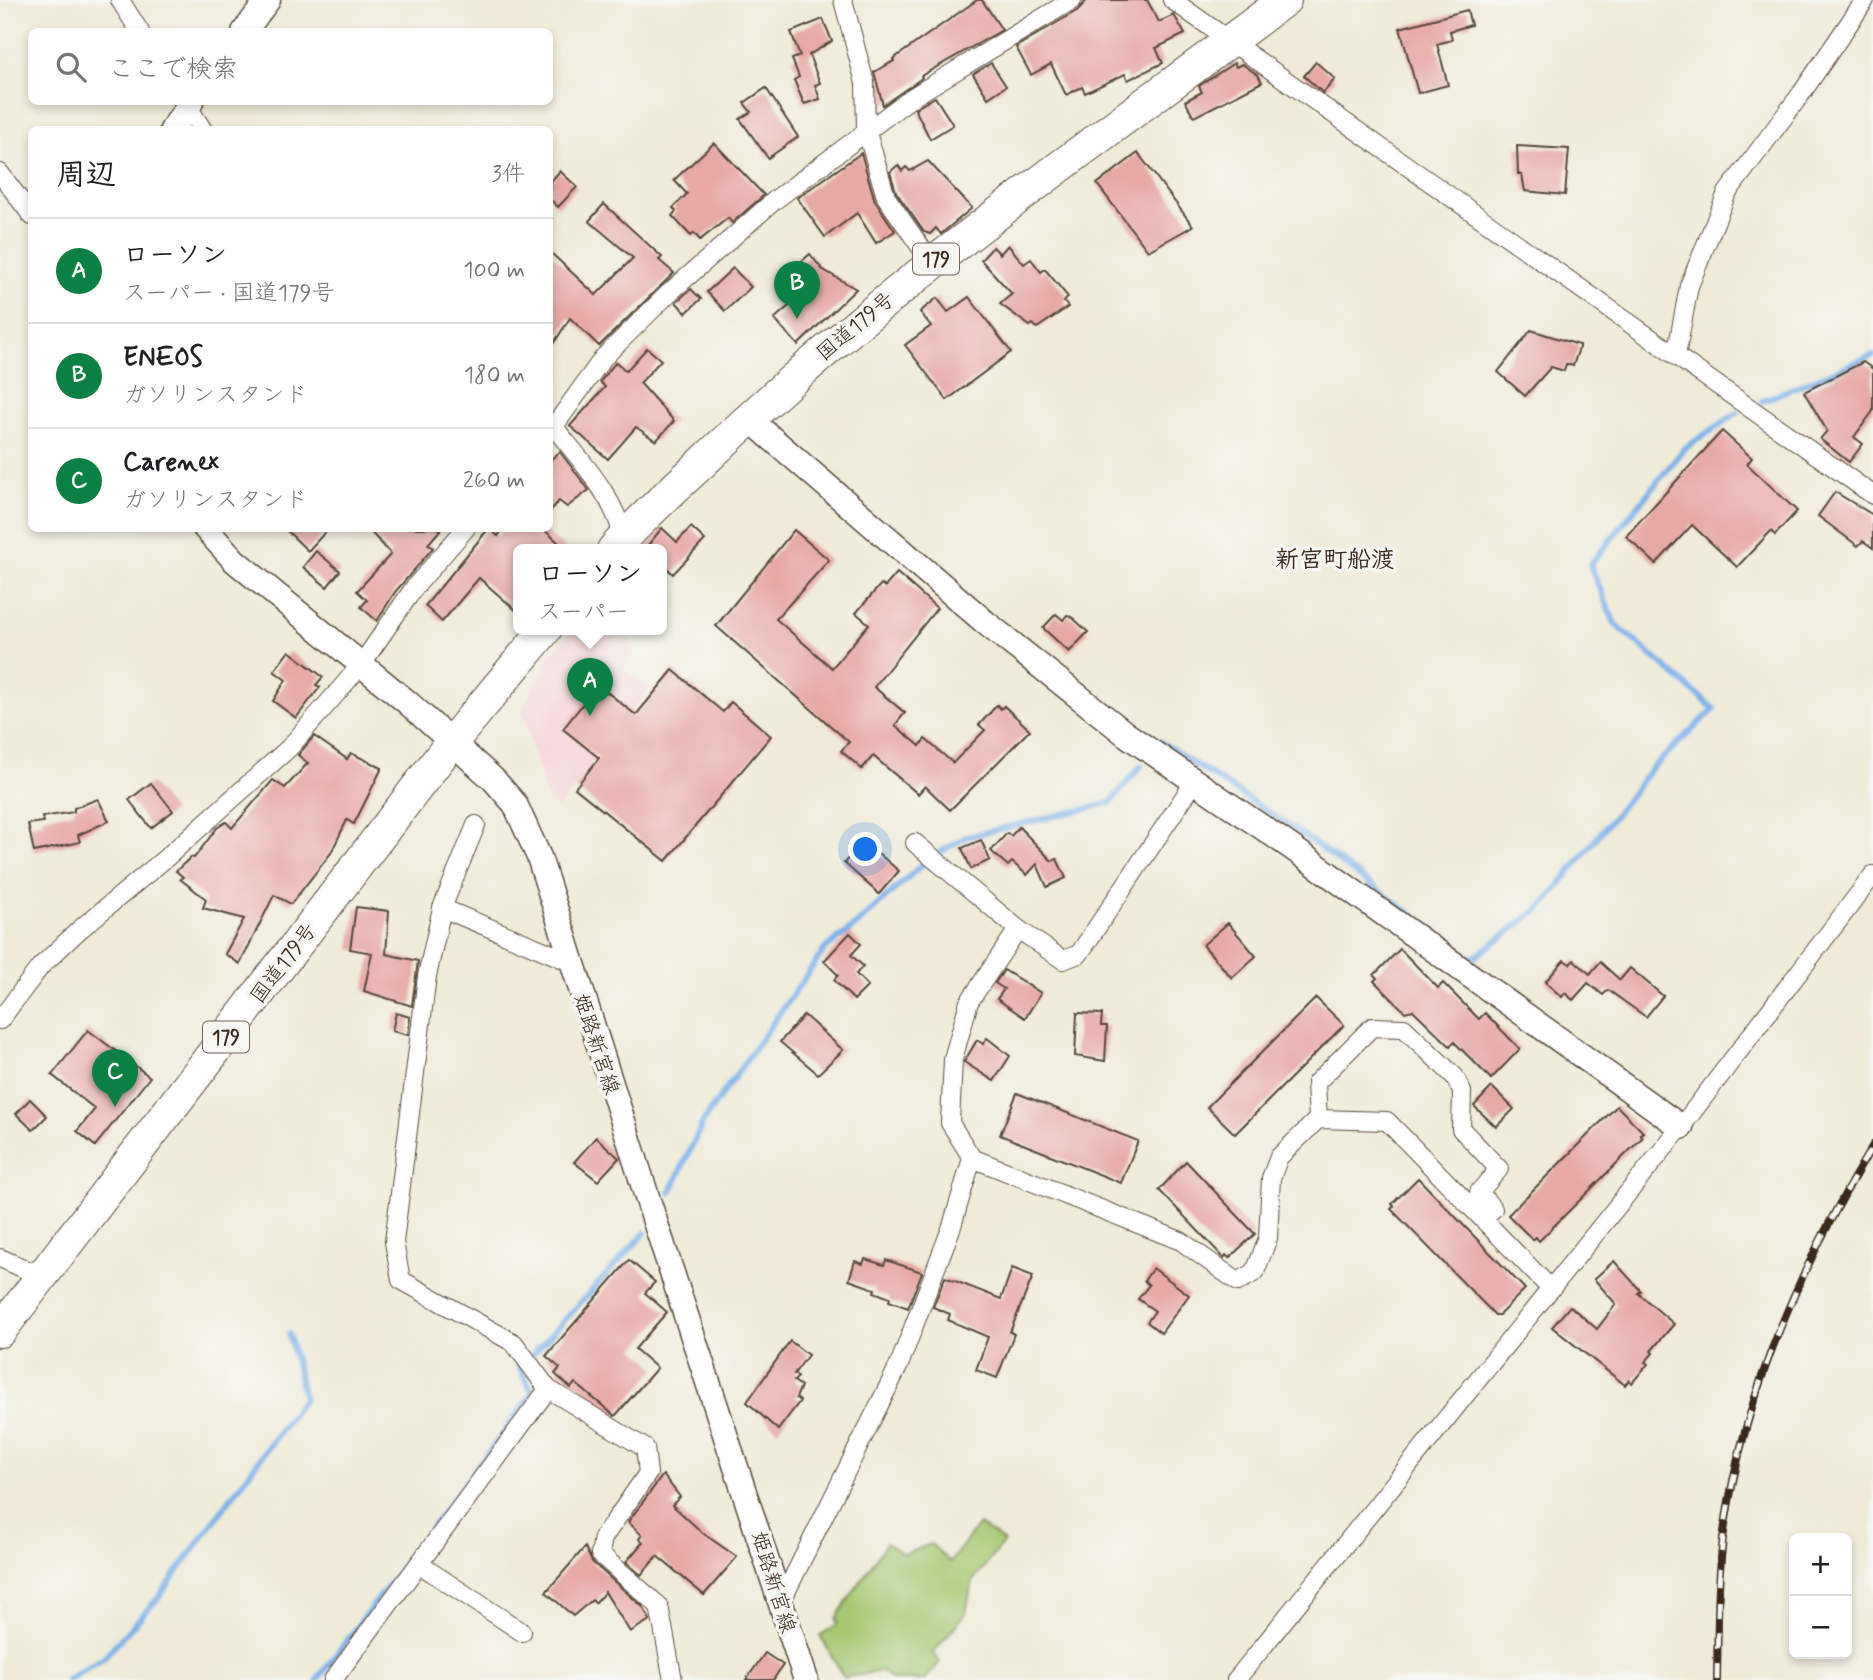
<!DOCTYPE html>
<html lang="ja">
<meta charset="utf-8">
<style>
body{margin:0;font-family:Mynerve,"Klee One",sans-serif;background:#f6f6f6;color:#202124}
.controls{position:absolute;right:21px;bottom:21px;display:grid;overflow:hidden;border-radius:10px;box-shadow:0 4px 10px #0003}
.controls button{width:63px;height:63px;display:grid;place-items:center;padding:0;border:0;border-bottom:2px solid #e0e0e0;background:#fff;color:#202124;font:35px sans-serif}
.you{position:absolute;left:866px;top:850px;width:24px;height:24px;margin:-18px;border:5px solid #fff;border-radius:50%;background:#1a73e8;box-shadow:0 0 0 10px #1a73e833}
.badge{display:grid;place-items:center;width:46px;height:46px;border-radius:50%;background:#0b8043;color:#fff;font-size:23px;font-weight:700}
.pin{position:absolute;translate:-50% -58px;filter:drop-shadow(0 2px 4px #0008)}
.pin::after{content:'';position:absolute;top:37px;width:24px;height:21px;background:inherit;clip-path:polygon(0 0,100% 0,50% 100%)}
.popup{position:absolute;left:513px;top:544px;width:154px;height:91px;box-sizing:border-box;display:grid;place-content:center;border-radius:10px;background:#fff;filter:drop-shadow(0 2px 5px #0005);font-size:23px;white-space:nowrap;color:#757577}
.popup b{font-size:26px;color:#202124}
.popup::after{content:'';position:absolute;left:50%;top:100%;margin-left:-14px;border:14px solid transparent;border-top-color:#fff}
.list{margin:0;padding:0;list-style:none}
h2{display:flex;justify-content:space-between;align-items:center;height:91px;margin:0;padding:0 28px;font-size:30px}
h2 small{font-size:23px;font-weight:400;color:#757577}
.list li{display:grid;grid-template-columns:46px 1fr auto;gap:21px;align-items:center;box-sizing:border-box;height:105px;padding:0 28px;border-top:2px solid #e0e0e0}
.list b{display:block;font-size:26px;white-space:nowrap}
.list p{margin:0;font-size:23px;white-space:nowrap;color:#757577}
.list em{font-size:23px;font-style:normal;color:#757577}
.icon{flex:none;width:38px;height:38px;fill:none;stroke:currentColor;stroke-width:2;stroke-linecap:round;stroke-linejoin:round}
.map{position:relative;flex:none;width:1873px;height:1680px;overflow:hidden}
.search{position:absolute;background:#fff;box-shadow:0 4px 10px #0003;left:28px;top:28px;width:525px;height:77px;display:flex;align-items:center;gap:18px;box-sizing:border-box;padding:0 24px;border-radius:10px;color:#757577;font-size:26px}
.panel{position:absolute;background:#fff;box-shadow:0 4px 10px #0003;left:28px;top:126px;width:525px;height:406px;border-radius:10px}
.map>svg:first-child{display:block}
</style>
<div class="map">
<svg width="1873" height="1680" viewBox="0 0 1873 1680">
<rect width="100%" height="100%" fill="#f6f6f2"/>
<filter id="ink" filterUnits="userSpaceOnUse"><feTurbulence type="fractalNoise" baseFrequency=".0143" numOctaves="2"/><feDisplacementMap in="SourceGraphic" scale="14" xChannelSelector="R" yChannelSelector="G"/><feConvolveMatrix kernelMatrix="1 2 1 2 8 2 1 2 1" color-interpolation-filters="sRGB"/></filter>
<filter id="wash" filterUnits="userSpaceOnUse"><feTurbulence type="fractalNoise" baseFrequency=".00686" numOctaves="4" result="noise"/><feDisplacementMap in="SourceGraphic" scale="28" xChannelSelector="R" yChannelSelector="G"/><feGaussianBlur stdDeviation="1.57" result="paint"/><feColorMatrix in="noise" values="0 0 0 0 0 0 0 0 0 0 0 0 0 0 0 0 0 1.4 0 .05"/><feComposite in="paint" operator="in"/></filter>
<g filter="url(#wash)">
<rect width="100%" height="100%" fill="#efebd7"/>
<!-- built -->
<path fill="#f6cfd6" d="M572 630H624L636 649 623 668 650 688 558 809 545 794 522 712 548 658Z"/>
<!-- green -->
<path fill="#a4c770" stroke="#707847" stroke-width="2" d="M979 1524 1004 1542 972 1582 966 1613 933 1653 940 1662 925 1680H891L882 1671 844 1678 820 1635 837 1625 836 1618 886 1543 904 1554 931 1544 950 1562Z"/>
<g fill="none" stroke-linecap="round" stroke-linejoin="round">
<!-- stream -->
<g stroke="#7bb1ea" stroke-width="6">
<path d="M1762 401 1873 355"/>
<path d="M1161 742 1303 835 1472 959 1543 906 1651 769 1714 709 1615 624 1590 565 1684 449 1737 413"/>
<path d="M670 1193 704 1120 825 949 855 926 928 859 966 837 1110 803 1141 766"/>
<path d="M533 1354 645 1233"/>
<path d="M67 1680 103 1658 159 1597 304 1398 289 1334"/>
<path d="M317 1680 533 1393 519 1367 523 1364"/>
</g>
</g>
<g id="blocks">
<!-- building -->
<g fill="#e7a9a4">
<path d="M977 0H982L1002 30 921 76 922 78 883 105 874 72 894 61 893 59Z"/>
<path d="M1087 0H1147L1159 22 1174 15 1185 34 1156 48 1163 63 1128 80 1125 74 1085 93 1082 87 1066 95 1051 64 1031 75 1016 47 1078 10Z"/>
<path d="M1467 10 1471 25 1450 31 1452 40 1437 44 1448 85 1418 93 1400 28Z"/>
<path d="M823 19 832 41 809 55 820 83 815 85 820 99 804 104 794 80 799 77 792 59 800 56 791 32Z"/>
<path d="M1316 62 1335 79 1323 93 1304 76Z"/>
<path d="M991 63 1006 86 988 98 973 74Z"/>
<path d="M1234 63 1236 67 1242 64 1258 75 1262 82 1194 117 1185 101 1202 92 1199 86Z"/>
<path d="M766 88 798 137 768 158 740 119 751 112 744 103Z"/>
<path d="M935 97 953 125 930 139 915 109Z"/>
<path d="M714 143 764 195 732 223 728 218 700 240 694 233 691 236 672 216 676 211 673 208 687 194 674 180Z"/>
<path d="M1517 146 1569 149 1565 195 1525 191 1522 175 1518 174Z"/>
<path d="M861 153 875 201 895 231 876 243 857 213 825 237 797 198Z"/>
<path d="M1138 153 1193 226 1148 251 1097 184Z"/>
<path d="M928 161 972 208 941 234 936 228 930 234 924 232 896 192 890 172 898 165 902 171 906 167 910 171Z"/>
<path d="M560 171 577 187 558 207 550 199V182Z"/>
<path d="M604 204 662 257 659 260 674 273 599 346 570 318 550 349V252L596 295 633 258 589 221Z"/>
<path d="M1008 245 1024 264 1031 259 1041 272 1045 269 1068 297 1064 302 1068 307 1037 328 1033 324 1030 326 1000 304 1012 294 981 260 993 247 1000 254Z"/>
<path d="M810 254 822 269 856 289 798 345 774 319 797 299 777 283Z"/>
<path d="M733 268 751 287 725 311 707 292Z"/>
<path d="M691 289 701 299 686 313 676 302Z"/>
<path d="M969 297 1011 352 947 400 905 345 931 326 920 312 937 298 948 312Z"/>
<path d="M1531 330 1579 345V348L1573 366 1566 364 1564 371 1551 367 1525 396 1498 372Z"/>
<path d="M647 348 661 360 640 383 674 421 656 441 636 427 608 459 570 426 605 387 600 382 616 362 626 371Z"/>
<path d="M1863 362 1873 369V411L1854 437 1863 444 1849 462 1820 439 1827 431 1804 392Z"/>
<path d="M1722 431 1752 458 1747 464 1797 511 1775 535 1771 531 1737 567 1692 525 1656 564 1626 536Z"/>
<path d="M560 452 589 490 567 507 559 501 550 511V460Z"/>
<path d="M1835 492 1873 515V548L1863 541 1858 546 1818 516Z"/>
<path d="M691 527 705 540 673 574 662 563V550H644L662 528 677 542Z"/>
<path d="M284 528H329L308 551Z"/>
<path d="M367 528H442L428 544 433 548 395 592 377 621 361 607 367 600 357 591 391 554Z"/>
<path d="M489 528 498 536 504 528H542L567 550H518V612L479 578 442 622 425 606Z"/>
<path d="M794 530 829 560 776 619 832 668 869 624 856 613 881 584 885 587 897 573 937 608 874 687 905 713 895 725 920 746 925 739 953 763 985 730 979 725 997 705 1001 709 1004 706 1030 730 950 810 925 786 918 794 873 756 862 769 841 751 849 742 716 626Z"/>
<path d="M316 551 340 571 327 587 303 567Z"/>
<path d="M1056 614 1063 620 1067 615 1073 618 1088 632 1069 652 1043 628Z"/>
<path d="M289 651 323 677 316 685 320 687 296 718 273 701 286 680 274 671Z"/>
<path d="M673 670 723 712 731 702 771 736 666 861 575 788 599 758 563 729 598 685 636 715Z"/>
<path d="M314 736 347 759 351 753 382 768 354 824 347 820 331 853 291 904 274 895 240 964 225 954 244 919 203 908 206 899 180 879 183 877 176 871 191 857 194 858 217 828 226 822 232 828 273 780 285 788 308 763 298 755Z"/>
<path d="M151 783 173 811 151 828 129 800Z"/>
<path d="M98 799 109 821 78 835 80 842 34 852 28 824 43 822 42 817 74 812V808Z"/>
<path d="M1019 827 1052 861 1057 859 1066 878 1047 887 1037 864 1027 875 1012 862 1008 866 991 851 1007 833 1011 836Z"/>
<path d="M981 840 990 860 971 869 962 848Z"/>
<path d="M864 841 899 871 879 894 844 863Z"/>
<path d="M356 907 389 911 386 954 418 961 412 1006 364 991 372 953 350 949Z"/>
<path d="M1228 923 1256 956 1232 978 1203 945Z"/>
<path d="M850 933 861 944 851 955 863 966 856 974 868 986 854 1000 834 980 838 975 824 961Z"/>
<path d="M1400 949 1438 988 1443 983 1479 1019 1485 1013 1520 1049 1491 1079 1454 1042 1450 1046 1413 1010 1405 1012 1374 981 1377 978 1374 975Z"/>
<path d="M1564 960 1570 964 1574 960 1590 974 1600 962 1620 980 1630 968 1663 996 1646 1017 1608 990 1603 995 1588 983 1573 1000 1565 993 1562 997 1545 982Z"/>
<path d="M1004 970 1041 993 1025 1018 997 999 1004 989 995 983Z"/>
<path d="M1316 998 1344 1025 1235 1134 1207 1107Z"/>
<path d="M396 1013 410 1017 408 1035 392 1031Z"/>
<path d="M1077 1013 1102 1014 1101 1026H1107L1105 1061 1075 1056Z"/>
<path d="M804 1015 843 1050 818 1074 780 1042Z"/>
<path d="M88 1030 150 1077 95 1146 77 1131 95 1109 52 1075Z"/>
<path d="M987 1038 1010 1056 994 1081 964 1062 977 1040 983 1044Z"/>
<path d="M1492 1087 1514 1109 1496 1127 1474 1106Z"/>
<path d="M1017 1093 1138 1141 1121 1183 1000 1135Z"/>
<path d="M30 1099 47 1116 33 1130 16 1114Z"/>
<path d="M1617 1106 1643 1132 1640 1134 1643 1137 1539 1241 1536 1237 1533 1240 1508 1215Z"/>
<path d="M596 1137 619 1158 598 1181 574 1162Z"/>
<path d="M1186 1161 1255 1234 1229 1258 1226 1255 1224 1258 1159 1190Z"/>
<path d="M1418 1178 1525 1289 1499 1315H1495L1391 1209 1394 1206 1392 1204Z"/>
<path d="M865 1259 884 1265 886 1260 922 1272 908 1308 889 1301 890 1298 874 1292 875 1289 849 1280 855 1261 863 1264Z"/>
<path d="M629 1260 655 1282 645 1293 667 1312 635 1349 657 1368 615 1416 575 1383 571 1388 555 1374 560 1368 546 1356Z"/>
<path d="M1614 1261 1641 1291 1638 1293 1674 1324 1651 1351 1653 1353 1645 1362 1648 1364 1632 1383 1629 1380 1625 1385 1552 1327 1570 1306 1597 1329 1616 1304 1594 1279Z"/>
<path d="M1012 1268 1033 1276 1010 1332 1014 1334 997 1378 976 1370 988 1337 948 1320 950 1314 933 1307 945 1277 1001 1299Z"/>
<path d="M1153 1268 1189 1295 1161 1333 1147 1322 1155 1311 1138 1299 1149 1285 1144 1281Z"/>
<path d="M790 1341 808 1355 794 1374 798 1377 794 1381 801 1386 796 1398 800 1401 778 1430 747 1402Z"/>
<path d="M663 1475 680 1497 672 1505 704 1534 737 1557 704 1595 657 1556 641 1575 626 1562 643 1542 639 1539 642 1535 628 1522Z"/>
<path d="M585 1547 592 1562 643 1607 650 1620 630 1632 605 1592 595 1603 592 1600 573 1616 546 1592Z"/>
<path d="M765 1653 783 1665 773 1680H746Z"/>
</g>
</g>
</g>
<g filter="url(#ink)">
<use href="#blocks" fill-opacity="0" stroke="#56473a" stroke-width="2"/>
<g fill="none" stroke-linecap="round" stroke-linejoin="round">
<!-- street casing -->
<g stroke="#56473a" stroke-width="20">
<g id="street">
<path d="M120 0 140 32"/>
<path d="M843 0 865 83 866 129 886 197 931 262"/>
<path d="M1172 0 1873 495"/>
<path d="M185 102 203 130"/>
<path d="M0 173 32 216"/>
<path d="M1676 356 1689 286 1727 193 1801 94 1865 0"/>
<path d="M554 427C582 462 612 493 624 538"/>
<path d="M550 432 603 358 669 293 775 200 911 98 1072 0"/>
<path d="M476 825 442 908 427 976 394 1242 401 1280 514 1343 548 1389 645 1448 648 1473 603 1538 600 1554 659 1606 673 1680"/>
<path d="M442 908 571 962"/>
<path d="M1018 929 1063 960 1079 954 1195 781"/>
<path d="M0 1020 40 967 79 930 167 857 289 748 361 665 414 588 466 528"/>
<path d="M1318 1119 1316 1083 1372 1027 1404 1028 1455 1077 1462 1092 1461 1129 1499 1169 1479 1192 1493 1209 1483 1219"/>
<path d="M972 1158 1181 1241 1238 1282 1255 1272 1268 1238 1271 1178 1279 1157 1318 1119 1387 1121 1551 1289"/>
<path d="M0 1258 43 1277"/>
<path d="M419 1564 522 1632"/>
<path d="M780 1604 899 1365 952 1226 972 1158 950 1123 953 1059 969 1002 1018 929 915 843"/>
<path d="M333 1680 548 1389"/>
<path d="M1236 1680 1681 1127 1873 875"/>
</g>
</g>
<!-- secondary casing -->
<g stroke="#56473a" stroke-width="27">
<g id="secondary">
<path d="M244 32 268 0"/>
<path d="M172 130 191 102"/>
<path d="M748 418 986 623 1127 735 1291 847 1681 1127"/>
<path d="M205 528 235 561 407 702 494 780 515 804 539 857 648 1200 806 1680"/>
</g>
</g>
<!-- highway casing -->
<g stroke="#56473a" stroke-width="34">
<g id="highway">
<path d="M613 550C641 518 673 490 704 461 882 289 1087 148 1285 0"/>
<path d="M0 1331 451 743 545 630"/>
</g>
</g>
<!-- street -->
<use href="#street" stroke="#fff" stroke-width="18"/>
<!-- secondary -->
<use href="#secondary" stroke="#fff" stroke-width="24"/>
<!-- highway -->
<use href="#highway" stroke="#fff" stroke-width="32"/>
<!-- rail casing -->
<g stroke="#3b2a1e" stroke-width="8">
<path id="rail" d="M1717 1680C1718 1629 1717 1576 1725 1525 1746 1387 1802 1264 1873 1145"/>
</g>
<!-- rail -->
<use href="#rail" stroke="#f6f6f2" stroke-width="5" stroke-dasharray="16" stroke-linecap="butt"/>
</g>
</g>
<g text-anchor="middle" stroke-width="7" stroke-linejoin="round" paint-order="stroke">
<!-- shield labels -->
<g fill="#f6f6f2" stroke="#73675e" stroke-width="2">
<rect x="913" y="243.5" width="46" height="31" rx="5"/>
<rect x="203" y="1021.5" width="46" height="31" rx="5"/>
</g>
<g font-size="19" font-weight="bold" fill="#3b2a1e">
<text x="936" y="266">179</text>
<text x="226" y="1044">179</text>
</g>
<!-- street labels -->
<g font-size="21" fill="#3b2a1e" stroke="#f6f6f2">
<text transform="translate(855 326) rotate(-40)" y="7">国道179号</text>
<text transform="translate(283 963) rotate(-53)" y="7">国道179号</text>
<text transform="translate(597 1044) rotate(72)" y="7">姫路新宮線</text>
<text transform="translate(774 1582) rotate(73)" y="7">姫路新宮線</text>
</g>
<!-- quarter labels -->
<g font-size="24" font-weight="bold" fill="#3b2a1e" stroke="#f6f6f2">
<text x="1335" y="567">新宮町船渡</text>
</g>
</g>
</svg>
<div class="controls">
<button>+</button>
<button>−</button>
</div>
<div class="you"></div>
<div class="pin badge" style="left:590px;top:716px">A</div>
<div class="popup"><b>ローソン</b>スーパー</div>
<div class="pin badge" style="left:797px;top:319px">B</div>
<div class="pin badge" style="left:115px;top:1107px">C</div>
<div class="search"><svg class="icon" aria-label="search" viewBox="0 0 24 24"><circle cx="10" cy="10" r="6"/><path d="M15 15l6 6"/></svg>ここで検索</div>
<section class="panel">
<h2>周辺<small>3件</small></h2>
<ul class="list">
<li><span class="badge">A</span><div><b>ローソン</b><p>スーパー · 国道179号</p></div><em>100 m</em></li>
<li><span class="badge">B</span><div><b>ENEOS</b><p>ガソリンスタンド</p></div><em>180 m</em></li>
<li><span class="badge">C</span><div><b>Carenex</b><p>ガソリンスタンド</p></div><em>260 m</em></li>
</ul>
</section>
</div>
